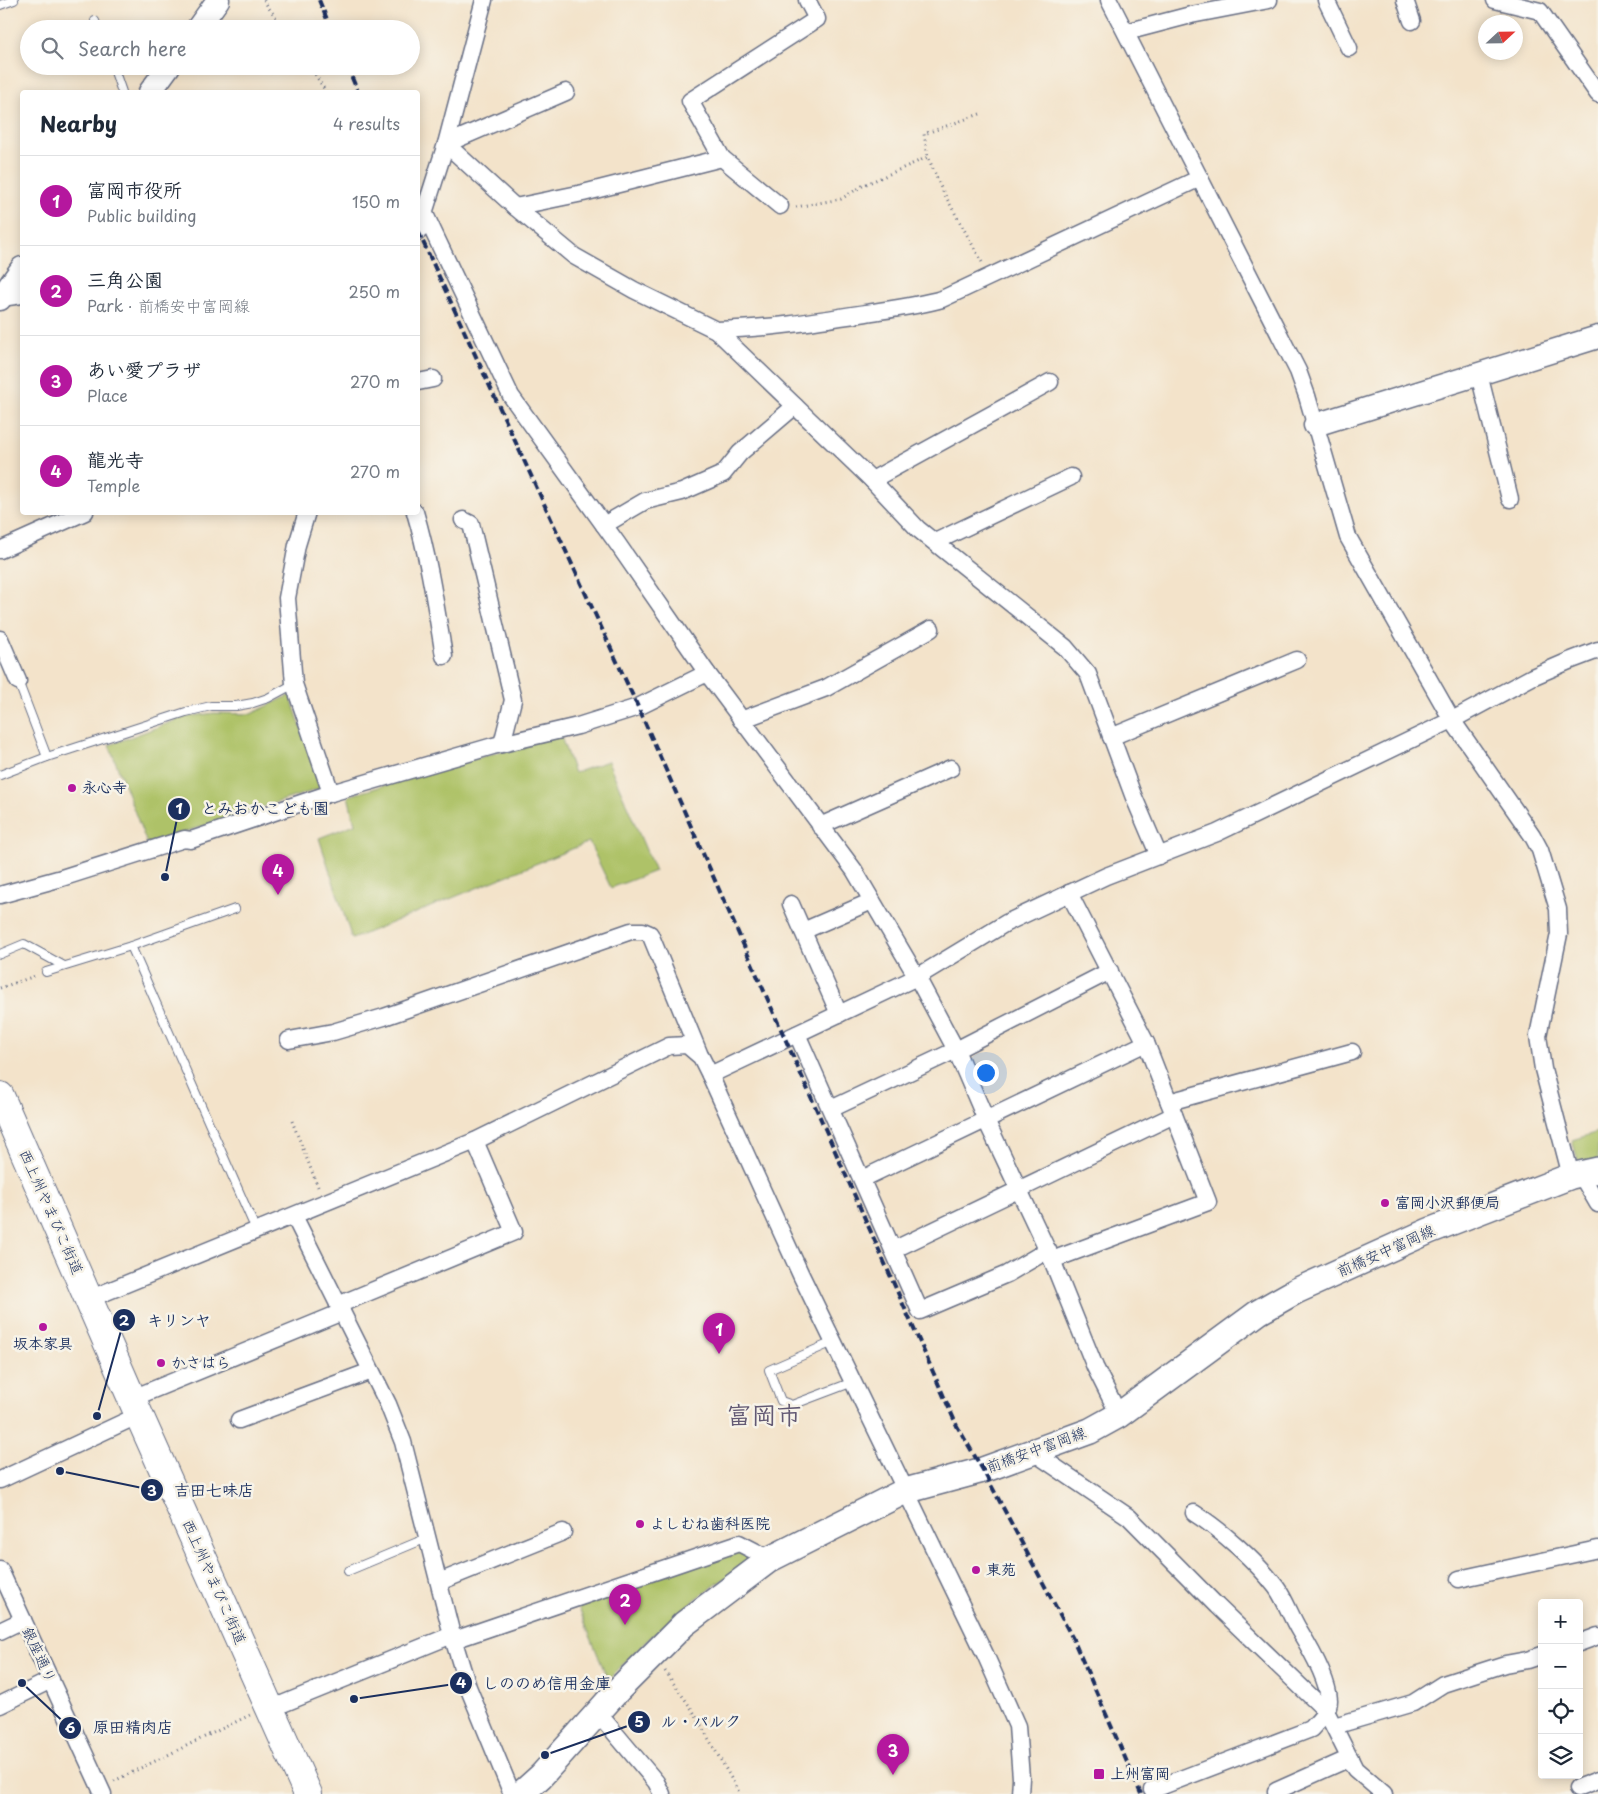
<!DOCTYPE html>
<meta charset="utf-8">
<style>
body{margin:0;font-family:"Playpen Sans","Klee One",sans-serif;background:#f6f6f7;color:#1f2937}
.controls{position:absolute;right:15px;bottom:15px;display:grid;overflow:hidden;border-radius:5px;box-shadow:0 2px 12px #0003}
.controls button{width:45px;height:45px;display:grid;place-items:center;padding:0;border:0;border-bottom:1px solid #e0e1e3;background:#fff;color:#1f2937;font:25px sans-serif}
.compass{position:absolute;left:1478px;top:15px;width:45px;height:45px;border-radius:50%;background:#fff;box-shadow:0 2px 12px #0003;rotate:68deg}
.you{position:absolute;left:985px;top:1072px;width:18px;height:18px;margin:-12px;border:4px solid #fff;border-radius:50%;background:#1a73e8;box-shadow:0 0 0 8px #1a73e833}
.badge{display:grid;place-items:center;width:32px;height:32px;border-radius:50%;background:#b5179e;color:#fff;font-size:16px;font-weight:700}
.pin{position:absolute;translate:-50% -41px;filter:drop-shadow(0 1px 2px #0008)}
.pin::after{content:'';position:absolute;top:26px;width:18px;height:15px;background:inherit;clip-path:polygon(0 0,100% 0,50% 100%)}
.list{margin:0;padding:0;list-style:none}
h2{display:flex;justify-content:space-between;align-items:center;height:65px;margin:0;padding:0 20px;font-size:21px}
h2 small{font-size:16px;font-weight:400;color:#747a83}
.list li{display:grid;grid-template-columns:32px 1fr auto;gap:15px;align-items:center;box-sizing:border-box;height:90px;padding:0 20px;border-top:1px solid #e0e1e3}
.list b{display:block;font-size:19px;white-space:nowrap}
.list p{margin:0;font-size:16px;white-space:nowrap;color:#747a83}
.list em{font-size:16px;font-style:normal;color:#747a83}
.icon{flex:none;width:28px;height:28px;fill:none;stroke:currentColor;stroke-width:2;stroke-linecap:round;stroke-linejoin:round}
.map{position:relative;flex:none;width:1598px;height:1794px;overflow:hidden}
.search{position:absolute;background:#fff;box-shadow:0 2px 12px #0003;left:20px;top:20px;width:400px;height:55px;display:flex;align-items:center;gap:12px;box-sizing:border-box;padding:0 18px;border-radius:28px;color:#747a83;font-size:19px}
.panel{position:absolute;background:#fff;box-shadow:0 2px 12px #0003;left:20px;top:90px;width:400px;height:425px;border-radius:5px}
.map>svg:first-child{display:block}
</style>
<div class="map">
<svg width="1598" height="1794" viewBox="0 0 1598 1794">
<rect width="100%" height="100%" fill="#f7f3e8"/>
<filter id="ink" filterUnits="userSpaceOnUse"><feTurbulence type="fractalNoise" baseFrequency=".02" numOctaves="2"/><feDisplacementMap in="SourceGraphic" scale="10" xChannelSelector="R" yChannelSelector="G"/><feConvolveMatrix kernelMatrix="1 2 1 2 8 2 1 2 1" color-interpolation-filters="sRGB"/></filter>
<filter id="wash" filterUnits="userSpaceOnUse"><feTurbulence type="fractalNoise" baseFrequency=".0096" numOctaves="4" result="noise"/><feDisplacementMap in="SourceGraphic" scale="20" xChannelSelector="R" yChannelSelector="G"/><feGaussianBlur stdDeviation="1.12" result="paint"/><feColorMatrix in="noise" values="0 0 0 0 0 0 0 0 0 0 0 0 0 0 0 0 0 1.4 0 .05"/><feComposite in="paint" operator="in"/></filter>
<g filter="url(#wash)">
<rect width="100%" height="100%" fill="#f3e3ca"/>
<!-- green -->
<g fill="#aec267" stroke="#647862">
<path d="M290 695 322 788 147 844 109 745 185 717 214 713 251 714Z"/>
<path d="M560 734 574 773 608 761 655 871 611 888 589 842 352 939 319 838 355 824 348 796Z"/>
<path d="M1598 1132V1162L1579 1164 1572 1140Z"/>
<path d="M733 1549 744 1551 748 1558 745 1564 693 1601 643 1644 608 1680 578 1606Z"/>
</g>
</g>
<g filter="url(#ink)">
<g fill="none" stroke-linecap="round" stroke-linejoin="round">
<!-- lane casing -->
<g stroke="#676e84" stroke-width="10">
<g id="lane">
<path d="M0 5 14 0"/>
<path d="M95 21 98 29"/>
<path d="M113 66 122 92"/>
<path d="M18 681 47 757"/>
<path d="M0 775 47 757 186 712 211 706H236L253 703 268 698 294 684"/>
<path d="M131 946 256 1230"/>
<path d="M0 954 24 944 64 966"/>
<path d="M46 972 131 946 235 909"/>
<path d="M833 1342 769 1370 781 1401 792 1405 853 1382"/>
<path d="M348 1571 427 1538"/>
</g>
</g>
<!-- street casing -->
<g stroke="#676e84" stroke-width="19">
<g id="street">
<path d="M1109 0 1298 371 1307 396 1348 537 1452 720 1532 835 1540 850 1558 909 1559 934 1538 1036 1543 1069 1571 1176"/>
<path d="M1326 0 1349 48"/>
<path d="M1405 0 1412 21"/>
<path d="M1495 0 1540 11 1598 94"/>
<path d="M1126 32 1191 15 1269 0"/>
<path d="M566 92 446 144 515 207 574 256 634 290 716 330 872 480 918 529 1065 647 1088 674 1133 795 1159 856"/>
<path d="M780 206 722 158 690 101 817 19 807 0"/>
<path d="M515 207 583 193 722 158"/>
<path d="M424 212 511 396 617 543 707 673 854 870 917 977 956 1050 986 1120 1052 1260 1095 1367 1119 1415"/>
<path d="M418 232 446 144 484 0"/>
<path d="M1 298 22 295"/>
<path d="M716 330C767 329 816 321 866 313 892 309 917 306 942 299L1200 178"/>
<path d="M1479 374 1510 499"/>
<path d="M418 382 433 379"/>
<path d="M872 480 1050 382"/>
<path d="M307 512 297 545 287 598 294 684 331 793"/>
<path d="M415 512C429 559 436 608 444 656"/>
<path d="M463 520 471 524 513 700 502 744"/>
<path d="M604 525 645 501 682 492 723 474 740 453 795 406"/>
<path d="M935 542 1071 477"/>
<path d="M0 550 85 512"/>
<path d="M0 639 18 681"/>
<path d="M741 720 826 688 931 629"/>
<path d="M1111 737 1297 660"/>
<path d="M820 826 951 768"/>
<path d="M0 895 58 879 184 839 191 840 331 793 493 746 578 726 638 707 707 673"/>
<path d="M791 904 839 1014"/>
<path d="M803 931 872 901"/>
<path d="M797 1034 920 1311 1007 1274 1048 1250"/>
<path d="M289 1040 333 1032 384 1017 631 931H643L650 934 699 1053"/>
<path d="M710 1075 917 977 1006 923 1106 876 1217 833 1452 720 1532 677 1569 661 1598 650"/>
<path d="M1169 1102 1352 1052"/>
<path d="M831 1109 956 1050 1110 971"/>
<path d="M1580 1173 1598 1204"/>
<path d="M862 1179 1146 1043"/>
<path d="M294 1216 388 1404 403 1442 452 1635 468 1687 512 1794"/>
<path d="M893 1250 1174 1115"/>
<path d="M1052 1260 1208 1202 1146 1043 1069 893"/>
<path d="M89 1299 475 1141 669 1046 687 1045 701 1057 710 1075 801 1275 985 1654 1017 1726 1021 1778 1020 1794"/>
<path d="M338 1305 514 1232 475 1141"/>
<path d="M133 1398 342 1312"/>
<path d="M239 1420 371 1371"/>
<path d="M1033 1452 1129 1517 1217 1606 1326 1711 1355 1769 1384 1794"/>
<path d="M0 1480 139 1415"/>
<path d="M0 1570 103 1794"/>
<path d="M1459 1579 1598 1549"/>
<path d="M439 1582 563 1532"/>
<path d="M0 1631 23 1620"/>
<path d="M454 1640 739 1543 770 1559"/>
<path d="M1579 1643 1598 1636"/>
<path d="M0 1705 51 1680"/>
<path d="M270 1709 452 1635"/>
<path d="M598 1713 656 1782 662 1794"/>
<path d="M1334 1726 1413 1703 1443 1684 1505 1664 1527 1660 1542 1655"/>
<path d="M1577 1788 1598 1780"/>
<path d="M1152 1790 1311 1729C1318 1721 1329 1712 1329 1700 1328 1679 1310 1648 1299 1630 1291 1617 1285 1599 1276 1587 1256 1561 1221 1530 1194 1513"/>
<path d="M1276 1791 1350 1758"/>
</g>
</g>
<!-- secondary casing -->
<g stroke="#676e84" stroke-width="25">
<g id="secondary">
<path d="M197 29 218 0"/>
<path d="M150 92 169 66"/>
<path d="M0 299 22 268"/>
<path d="M1315 425 1598 337"/>
</g>
</g>
<!-- primary casing -->
<g stroke="#676e84" stroke-width="28">
<path id="primary" d="M521 1794 541 1776 619 1689 684 1624 770 1559 905 1491 983 1470 1090 1431 1119 1415 1259 1312 1296 1291 1429 1231 1571 1176 1598 1170"/>
</g>
<!-- highway casing -->
<g stroke="#676e84" stroke-width="30">
<path id="highway" d="M0 1096 139 1415 308 1794"/>
</g>
<!-- path -->
<g stroke="#676e84" stroke-width="3" stroke-dasharray="1 4" stroke-linecap="butt">
<path d="M264 0 268 7 285 29"/>
<path d="M310 66 326 92"/>
<path d="M980 114 924 134 928 157 941 188 982 262"/>
<path d="M796 207 841 199 864 185 928 157"/>
<path d="M0 988 35 976"/>
<path d="M292 1121 318 1187"/>
<path d="M665 1671 693 1711 740 1794"/>
<path d="M114 1781 250 1715"/>
</g>
<!-- lane -->
<use href="#lane" stroke="#fff" stroke-width="8"/>
<!-- street -->
<use href="#street" stroke="#fff" stroke-width="16"/>
<!-- secondary -->
<use href="#secondary" stroke="#fff" stroke-width="22"/>
<!-- primary -->
<use href="#primary" stroke="#fff" stroke-width="25"/>
<!-- highway -->
<use href="#highway" stroke="#fff" stroke-width="28"/>
<!-- rail -->
<g stroke="#1b2f5e" stroke-width="4" stroke-dasharray="8 4" stroke-linecap="butt">
<path d="M319 0 331 29"/>
<path d="M347 66 358 92"/>
<path d="M418 231 638 707 957 1426 983 1470 1073 1639 1141 1794"/>
</g>
</g>
</g>
<!-- markers -->
<g fill="#b5179e" stroke="#f7f3e8" stroke-width="2">
<circle cx="72" cy="788" r="5"/>
<circle cx="1385" cy="1203" r="5"/>
<circle cx="43" cy="1327" r="5"/>
<circle cx="161" cy="1363" r="5"/>
<circle cx="640" cy="1524" r="5"/>
<circle cx="976" cy="1570" r="5"/>
<rect x="1093" y="1768" width="12" height="12" rx="2.5"/>
</g>
<g text-anchor="middle" stroke-width="5" stroke-linejoin="round" paint-order="stroke">
<!-- poi labels -->
<g font-size="15" font-weight="bold" fill="#1b2f5e" stroke="#f7f3e8" text-anchor="start">
<text x="82" y="793">永心寺</text>
<text x="1395" y="1208">富岡小沢郵便局</text>
<text x="43" y="1349" text-anchor="middle">坂本家具</text>
<text x="171" y="1368">かさはら</text>
<text x="650" y="1529">よしむね歯科医院</text>
<text x="986" y="1575">東苑</text>
<text x="1110" y="1779">上州富岡</text>
</g>
<!-- street labels -->
<g font-size="15" fill="#1b2f5e" stroke="#f7f3e8">
<text transform="translate(51 1212) rotate(66)" y="5">西上州やまびこ街道</text>
<text transform="translate(1386 1251) rotate(-24)" y="5">前橋安中富岡線</text>
<text transform="translate(1036 1450) rotate(-20)" y="5">前橋安中富岡線</text>
<text transform="translate(214 1582) rotate(66)" y="5">西上州やまびこ街道</text>
<text transform="translate(39 1655) rotate(65)" y="5">銀座通り</text>
</g>
<!-- town labels -->
<g font-size="25" font-weight="bold" fill="#635a74" stroke="#f7f3e8">
<text x="764" y="1424">富岡市</text>
</g>
</g>
<!-- callouts -->
<path fill="none" stroke="#1b2f5e" stroke-width="2" d="M165 877L179 809M97 1416L124 1320M60 1471L152 1490M354 1699L461 1683M545 1755L639 1722M22 1683L70 1728"/>
<g fill="#1b2f5e" stroke="#f7f3e8" stroke-width="2">
<circle cx="165" cy="877" r="5"/>
<circle cx="97" cy="1416" r="5"/>
<circle cx="60" cy="1471" r="5"/>
<circle cx="354" cy="1699" r="5"/>
<circle cx="545" cy="1755" r="5"/>
<circle cx="22" cy="1683" r="5"/>
<circle cx="179" cy="809" r="12"/>
<circle cx="124" cy="1320" r="12"/>
<circle cx="152" cy="1490" r="12"/>
<circle cx="461" cy="1683" r="12"/>
<circle cx="639" cy="1722" r="12"/>
<circle cx="70" cy="1728" r="12"/>
</g>
<g font-size="15" text-anchor="middle" font-weight="bold" fill="#fff">
<text x="179" y="814">1</text>
<text x="124" y="1326">2</text>
<text x="152" y="1496">3</text>
<text x="461" y="1688">4</text>
<text x="639" y="1727">5</text>
<text x="70" y="1733">6</text>
</g>
<g font-size="16" text-anchor="middle" font-weight="bold" fill="#1b2f5e" stroke="#f7f3e8" stroke-width="5" stroke-linejoin="round" paint-order="stroke">
<text x="265" y="814">とみおかこども園</text>
<text x="179" y="1326">キリンヤ</text>
<text x="214" y="1496">吉田七味店</text>
<text x="547" y="1689">しののめ信用金庫</text>
<text x="701" y="1727">ル・パルク</text>
<text x="133" y="1733">原田精肉店</text>
</g>
</svg>
<div class="controls">
<button>+</button>
<button>−</button>
<button><svg class="icon" aria-label="locate" viewBox="0 0 24 24"><circle cx="12" cy="12" r="6"/><path d="M12 2v4M12 18v4M2 12h4M18 12h4"/></svg></button>
<button><svg class="icon" aria-label="layers" viewBox="0 0 24 24"><path d="M12 4l9 5-9 5-9-5zM3 14l9 5 9-5"/></svg></button>
</div>
<svg class="compass" viewBox="-18 -18 36 36"><path d="M0-13l5 13h-10z" fill="#e53935"/><path d="M0 13l5-13h-10z" fill="#747a83"/></svg>
<div class="you"></div>
<div class="pin badge" style="left:719px;top:1354px">1</div>
<div class="pin badge" style="left:625px;top:1625px">2</div>
<div class="pin badge" style="left:893px;top:1775px">3</div>
<div class="pin badge" style="left:278px;top:895px">4</div>
<div class="search"><svg class="icon" aria-label="search" viewBox="0 0 24 24"><circle cx="10" cy="10" r="6"/><path d="M15 15l6 6"/></svg>Search here</div>
<section class="panel">
<h2>Nearby<small>4 results</small></h2>
<ul class="list">
<li><span class="badge">1</span><div><b>富岡市役所</b><p>Public building</p></div><em>150 m</em></li>
<li><span class="badge">2</span><div><b>三角公園</b><p>Park · 前橋安中富岡線</p></div><em>250 m</em></li>
<li><span class="badge">3</span><div><b>あい愛プラザ</b><p>Place</p></div><em>270 m</em></li>
<li><span class="badge">4</span><div><b>龍光寺</b><p>Temple</p></div><em>270 m</em></li>
</ul>
</section>
</div>
